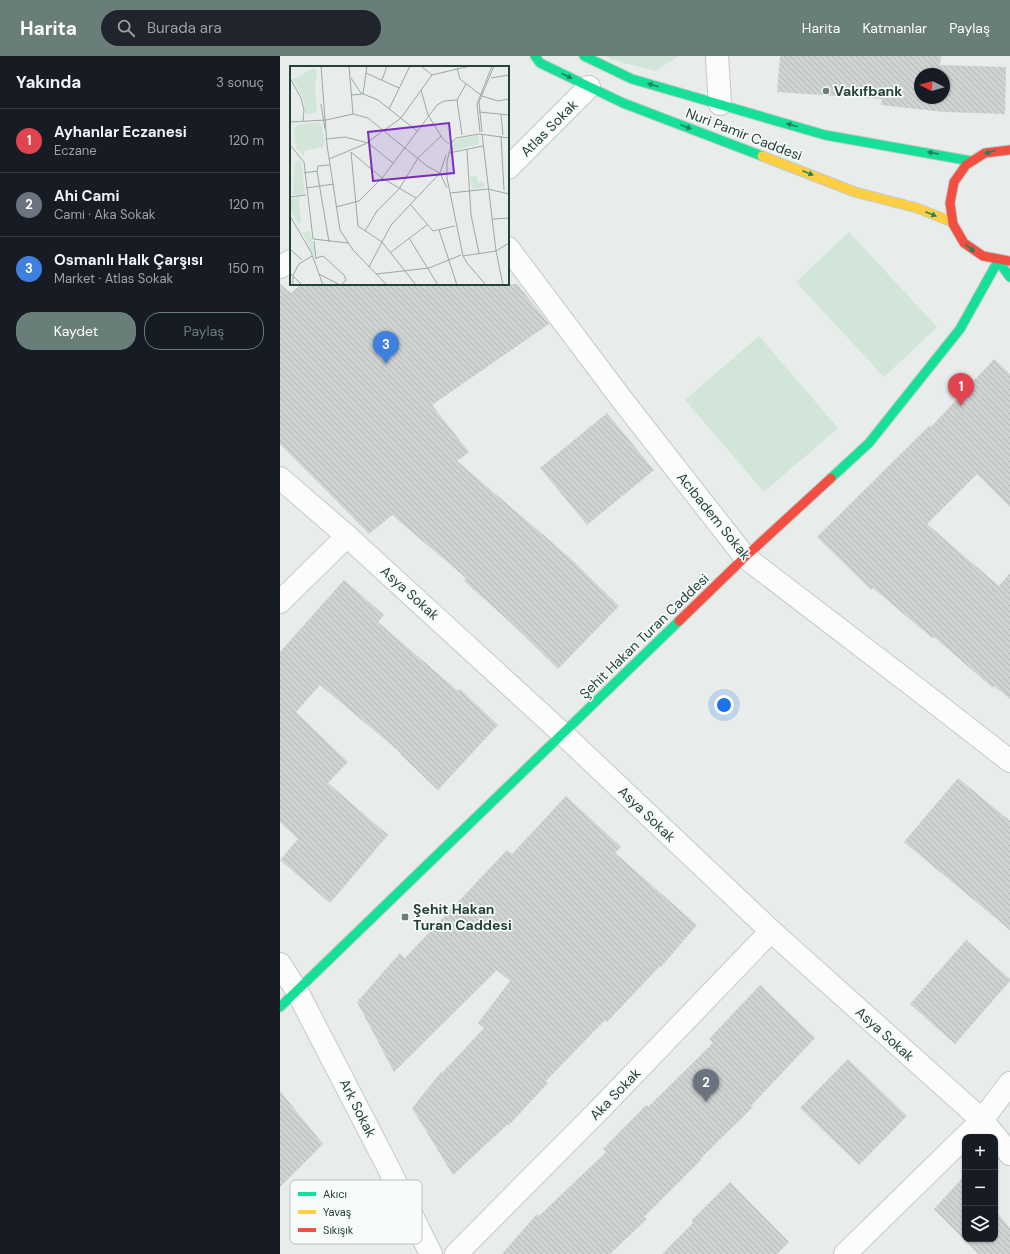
<!DOCTYPE html>
<html lang="tr">
<meta charset="utf-8">
<style>
body{margin:0;font-family:"DM Sans",sans-serif;background:#20242c;color:#f1f3f6}
.controls{position:absolute;right:12px;bottom:12px;display:grid;overflow:hidden;border-radius:8px;box-shadow:0 1px 3px #0004}
.controls button{width:36px;height:36px;display:grid;place-items:center;padding:0;border:0;border-bottom:1px solid #363941;background:#171b24;color:#f1f3f6;font:20px sans-serif}
.compass{position:absolute;left:634px;top:12px;width:36px;height:36px;border-radius:50%;background:#171b24;box-shadow:0 1px 3px #0004;rotate:276deg}
.you{position:absolute;left:444px;top:649px;width:14px;height:14px;margin:-10px;border:3px solid #fff;border-radius:50%;background:#1a73e8;box-shadow:0 0 0 6px #1a73e833}
.badge{display:grid;place-items:center;width:26px;height:26px;border-radius:50%;background:#697e78;color:#fff;font-size:13px;font-weight:700}
.pin{position:absolute;translate:-50% -33px;filter:drop-shadow(0 1px 2px #0008)}
.pin::after{content:'';position:absolute;top:21px;width:14px;height:12px;background:inherit;clip-path:polygon(0 0,100% 0,50% 100%)}
.list{margin:0;padding:0;list-style:none}
h2{display:flex;justify-content:space-between;align-items:center;height:52px;margin:0;padding:0 16px;font-size:17px}
h2 small{font-size:13px;font-weight:400;color:#9ea1a6}
.list li{display:grid;grid-template-columns:26px 1fr auto;gap:12px;align-items:center;box-sizing:border-box;height:64px;padding:0 16px;border-top:1px solid #363941}
.list b{display:block;font-size:15px;white-space:nowrap}
.list p{margin:0;font-size:13px;white-space:nowrap;color:#9ea1a6}
.list em{font-size:13px;font-style:normal;color:#9ea1a6}
.actions{display:flex;gap:8px;padding:12px 16px}
.actions a{flex:1;padding:9px 0;border:1px solid #697e78;border-radius:16px;text-align:center;font-size:14px;color:#697e78}
.actions .main{background:#697e78;color:#fff}
.icon{flex:none;width:22px;height:22px;fill:none;stroke:currentColor;stroke-width:2;stroke-linecap:round;stroke-linejoin:round}
.map{position:relative;flex:none;width:730px;height:1198px;overflow:hidden}
header{display:flex;align-items:center;gap:24px;box-sizing:border-box;height:56px;padding:0 20px;background:#697e78;color:#fff}
header strong{font-size:19px}
nav{display:flex;gap:22px;margin-inline-start:auto;font-size:14px}
.search{width:280px;height:36px;background:#20242c;display:flex;align-items:center;gap:10px;box-sizing:border-box;padding:0 14px;border-radius:22px;color:#9ea1a6;font-size:15px}
main{display:flex}
aside{flex:1;background:#171b24}
.map>svg:first-child{display:block}
</style>
<header>
<strong>Harita</strong>
<div class="search"><svg class="icon" aria-label="search" viewBox="0 0 24 24"><circle cx="10" cy="10" r="6"/><path d="M15 15l6 6"/></svg>Burada ara</div>
<nav><a>Harita</a><a>Katmanlar</a><a>Paylaş</a></nav>
</header>
<main>
<aside>
<h2>Yakında<small>3 sonuç</small></h2>
<ul class="list">
<li><span class="badge" style="background:#e0444e">1</span><div><b>Ayhanlar Eczanesi</b><p>Eczane</p></div><em>120 m</em></li>
<li><span class="badge" style="background:#6b7280">2</span><div><b>Ahi Cami</b><p>Cami · Aka Sokak</p></div><em>120 m</em></li>
<li><span class="badge" style="background:#3f7fe0">3</span><div><b>Osmanlı Halk Çarşısı</b><p>Market · Atlas Sokak</p></div><em>150 m</em></li>
</ul>
<div class="actions"><a class="main">Kaydet</a><a>Paylaş</a></div>
</aside>
<div class="map">
<svg width="730" height="1198" viewBox="0 0 730 1198">
<defs>
<pattern id="building-back-hatch" width="6" height="6" patternUnits="userSpaceOnUse"><rect width="6" height="6" fill="#cfd4d2"/><path d="M-1 5l2 2M0 0l6 6M5-1l2 2" fill="none" stroke="#b2b7b5"/></pattern>
</defs>
<rect width="100%" height="100%" fill="#e8edeb"/>
<!-- green -->
<g fill="#d1e6d8">
<path d="M326 0H399L375 15 333 4Z"/>
<path d="M569 176 657 271 604 321 516 226Z"/>
<path d="M479 280 558 372 484 436 405 344Z"/>
</g>
<!-- building -->
<g fill="url(#building-back-hatch)" fill-rule="evenodd">
<path d="M500 0H661L660 9 726 11 725 58 664 56 601 49 602 43 497 36ZM640 18H664V42H640Z"/>
<path d="M0 228 11 237 21 228H237L269 268 152 349 189 396 177 405 289 501 339 550 278 613 230 566 184 525 186 522 112 459 89 478 0 388Z"/>
<path d="M714 303 730 318V451L697 418 647 468 719 530 730 517V643L714 630 713 632 654 581 652 582 593 532 591 534 537 481 650 369 651 371Z"/>
<path d="M327 357 374 414 307 469 260 412Z"/>
<path d="M64 524 104 559 98 566 178 635 180 633 218 669 158 734 120 698 121 697 40 629 16 656 68 706 48 727 108 779 50 847 0 804 18 783 0 766V596Z"/>
<path d="M678 722 730 765V874L624 786Z"/>
<path d="M286 740 341 791 335 797 417 869 381 911 380 910 327 966 325 964 266 1025 268 1027 229 1069 228 1068 173 1119 132 1052 161 1016 162 1017 204 972 198 967 230 925 217 914 114 1016 77 946 120 897 125 902 227 794 232 798Z"/>
<path d="M686 884 730 923V925L675 988 630 948Z"/>
<path d="M480 929 535 982 471 1050 473 1051 420 1103 421 1104 364 1161 367 1163 330 1198H222L257 1158 259 1160 326 1096 323 1093 366 1049 368 1051 433 987 429 983Z"/>
<path d="M568 1003 627 1060 579 1109 520 1052Z"/>
<path d="M0 1035 43 1088 0 1131Z"/>
<path d="M685 1119V1183H715V1154L730 1172V1198H698L654 1153Z"/>
<path d="M450 1126 509 1186 497 1198H382L413 1167 411 1165Z"/>
</g>
<g fill="none" stroke-linecap="round" stroke-linejoin="round">
<!-- street casing -->
<g stroke="#c5cac8" stroke-width="24">
<g id="street">
<path d="M437 0 440 48"/>
<path d="M228 112 309 31"/>
<path d="M228 192 343 345 465 501 640 635 730 705"/>
<path d="M0 211 11 205"/>
<path d="M0 422 67 480 283 678 491 875 702 1064 730 1098"/>
<path d="M0 546 67 480"/>
<path d="M0 908 17 935 107 1109 151 1198"/>
<path d="M176 1198 320 1053 491 875"/>
<path d="M565 1198 702 1064 730 1027"/>
</g>
</g>
<!-- fast casing -->
<g stroke="#c3cbc8" stroke-width="11">
<g id="fast">
<path d="M255 0 260 7 343 47 482 100"/>
<path d="M304 0 352 23 545 79 691 105"/>
<path d="M551 422 589 387 680 273 718 205 730 221"/>
<path d="M0 951 399 565"/>
</g>
</g>
<!-- slow casing -->
<g stroke="#c3cbc8" stroke-width="11">
<path id="slow" d="M482 100 575 136 637 152 672 166"/>
</g>
<!-- jam casing -->
<g stroke="#c3cbc8" stroke-width="11">
<g id="jam">
<path d="M730 94 705 97 686 109 674 126 670 147 673 168 684 187 703 200 730 205"/>
<path d="M399 565 465 501 551 422"/>
</g>
</g>
<!-- street -->
<use href="#street" stroke="#fcfcfc" stroke-width="22"/>
<!-- fast -->
<use href="#fast" stroke="#16e098" stroke-width="9"/>
<!-- slow -->
<use href="#slow" stroke="#ffcf43" stroke-width="9"/>
<!-- jam -->
<use href="#jam" stroke="#f24e42" stroke-width="9"/>
</g>
<!-- one-way arrows -->
<defs><path id="oneway-solid" d="M-6-.8H1V-3.2L6.5 0L1 3.2V.8H-6Z"/></defs>
<g fill="#1e8160">
<use href="#oneway-solid" transform="translate(287 20) rotate(26)"/>
<use href="#oneway-solid" transform="translate(373 29) rotate(-164)"/>
<use href="#oneway-solid" transform="translate(512 69) rotate(-164)"/>
<use href="#oneway-solid" transform="translate(406 71) rotate(21)"/>
<use href="#oneway-solid" transform="translate(710 96) rotate(165)"/>
<use href="#oneway-solid" transform="translate(653 97) rotate(-169)"/>
<use href="#oneway-solid" transform="translate(528 117) rotate(22)"/>
<use href="#oneway-solid" transform="translate(651 158) rotate(22)"/>
<use href="#oneway-solid" transform="translate(690 192) rotate(40)"/>
</g>
<!-- markers -->
<g fill="#697e78" stroke="#f7fbf9" stroke-width="1.5">
<circle cx="546" cy="35" r="4"/>
<rect x="121" y="857" width="8" height="8" rx="2"/>
</g>
<g text-anchor="middle" stroke-width="3.5" stroke-linejoin="round" paint-order="stroke">
<!-- poi labels -->
<g font-size="14" font-weight="bold" fill="#24423a" stroke="#f7fbf9" text-anchor="start">
<text x="554" y="40">Vakıfbank</text>
<text x="133" y="858">Şehit Hakan<tspan x="133" dy="16">Turan Caddesi</tspan></text>
</g>
<!-- street labels -->
<g font-size="14" fill="#24423a" stroke="#f7fbf9">
<text transform="translate(269 72) rotate(-45)" y="5">Atlas Sokak</text>
<text transform="translate(464 78) rotate(21)" y="5">Nuri Pamir Caddesi</text>
<text transform="translate(434 460) rotate(51)" y="5">Acıbadem Sokak</text>
<text transform="translate(130 537) rotate(42)" y="5">Asya Sokak</text>
<text transform="translate(364 580) rotate(-44)" y="5">Şehit Hakan Turan Caddesi</text>
<text transform="translate(367 758) rotate(44)" y="5">Asya Sokak</text>
<text transform="translate(605 978) rotate(42)" y="5">Asya Sokak</text>
<text transform="translate(335 1038) rotate(-46)" y="5">Aka Sokak</text>
<text transform="translate(78 1052) rotate(63)" y="5">Ark Sokak</text>
</g>
</g>
<!-- overview -->
<g transform="translate(10 10)">
<rect width="219" height="219" fill="#e8edeb"/>
<path d="M30 56 35 74 33 81 14 85V90L6 82 4 64 7 59ZM188 69 189 78 162 85 161 83 165 74ZM11 94 15 128 3 129 5 96ZM180 110H187L188 116H194L195 121 182 123ZM9 131 11 157 8 158 0 143V133ZM20 165 23 178 25 192 12 166Z" fill="#d1e6d8"/>
<path d="M24 2 27 6 25 21 27 46 16 49 12 30 3 13Z" fill="#d1e6d8"/>
<path fill="none" stroke="#9aa9a4" stroke-width="1" d="M31 0 37 79 50 164 63 184 97 219M59 0 63 48M131 0 142 9M167 2 170 13 192 30 208 35 219 33M76 7 109 22M0 12 11 32 14 44 13 55M61 12 71 27 88 34 127 65M201 12 219 9M92 14 97 0M131 24 138 49 153 73 159 78M62 29 73 28 77 0M31 38 35 63M99 43 120 0M189 46 219 49M211 49 213 69M0 56 36 54 63 48 78 52 137 100 150 107M190 66 187 38 202 0M192 66 189 36 204 0M192 68 206 185 213 219M172 69 167 34 176 18M211 70 214 124M37 73 55 71 78 77 103 97M0 78V111M0 79 14 96 23 173 58 177M177 84 181 149 189 187M61 86 68 160 92 176 126 219M61 86 92 112 126 132M159 87 193 80M39 93 75 78 111 52 142 9 180 0M27 105 39 176M14 107 27 105 28 100 40 99M150 107 157 122M150 107 156 89M16 122 44 118M160 127 198 123 219 128M0 131 16 129M120 138 143 165 165 160M46 141 69 135 92 112 147 39 154 35 167 34M0 150 21 186 33 219M203 153 219 152M149 164 167 219M75 165 87 145 109 123 128 92 151 70M119 172 148 219M24 175 26 193M0 183 12 194M101 186 137 159M173 190 206 185 219 177M26 192 33 190 54 209 56 214 51 219M79 201 101 159 150 107M0 207 12 219M29 208 50 219M86 208 139 202 171 189M3 219V209L9 198 22 190M196 219 177 197 173 190 157 112V95L162 76 166 72 189 68 219 72"/>
<path fill="#7b2cbf" fill-opacity="0.15" stroke="#7b2cbf" stroke-width="2" d="M159 57 164 107 83 115 78 66Z"/>
<rect width="219" height="219" fill="none" stroke="#24423a" stroke-width="2"/>
</g>
<!-- legend -->
<rect x="10" y="1124" width="132" height="64" rx="6" fill="#f7fbf9" stroke="#b8c4c0" stroke-width="1"/>
<rect x="18" y="1136" width="18" height="4" fill="#16e098"/>
<rect x="18" y="1154" width="18" height="4" fill="#ffcf43"/>
<rect x="18" y="1172" width="18" height="4" fill="#f24e42"/>
<g font-size="11" fill="#24423a">
<text x="43" y="1142">Akıcı</text>
<text x="43" y="1160">Yavaş</text>
<text x="43" y="1178">Sıkışık</text>
</g>
</svg>
<div class="controls">
<button>+</button>
<button>−</button>
<button><svg class="icon" aria-label="layers" viewBox="0 0 24 24"><path d="M12 4l9 5-9 5-9-5zM3 14l9 5 9-5"/></svg></button>
</div>
<svg class="compass" viewBox="-18 -18 36 36"><path d="M0-13l5 13h-10z" fill="#e53935"/><path d="M0 13l5-13h-10z" fill="#9ea1a6"/></svg>
<div class="you"></div>
<div class="pin badge" style="left:681px;top:350px;background:#e0444e">1</div>
<div class="pin badge" style="left:426px;top:1046px;background:#6b7280">2</div>
<div class="pin badge" style="left:106px;top:308px;background:#3f7fe0">3</div>
</div>
</main>
